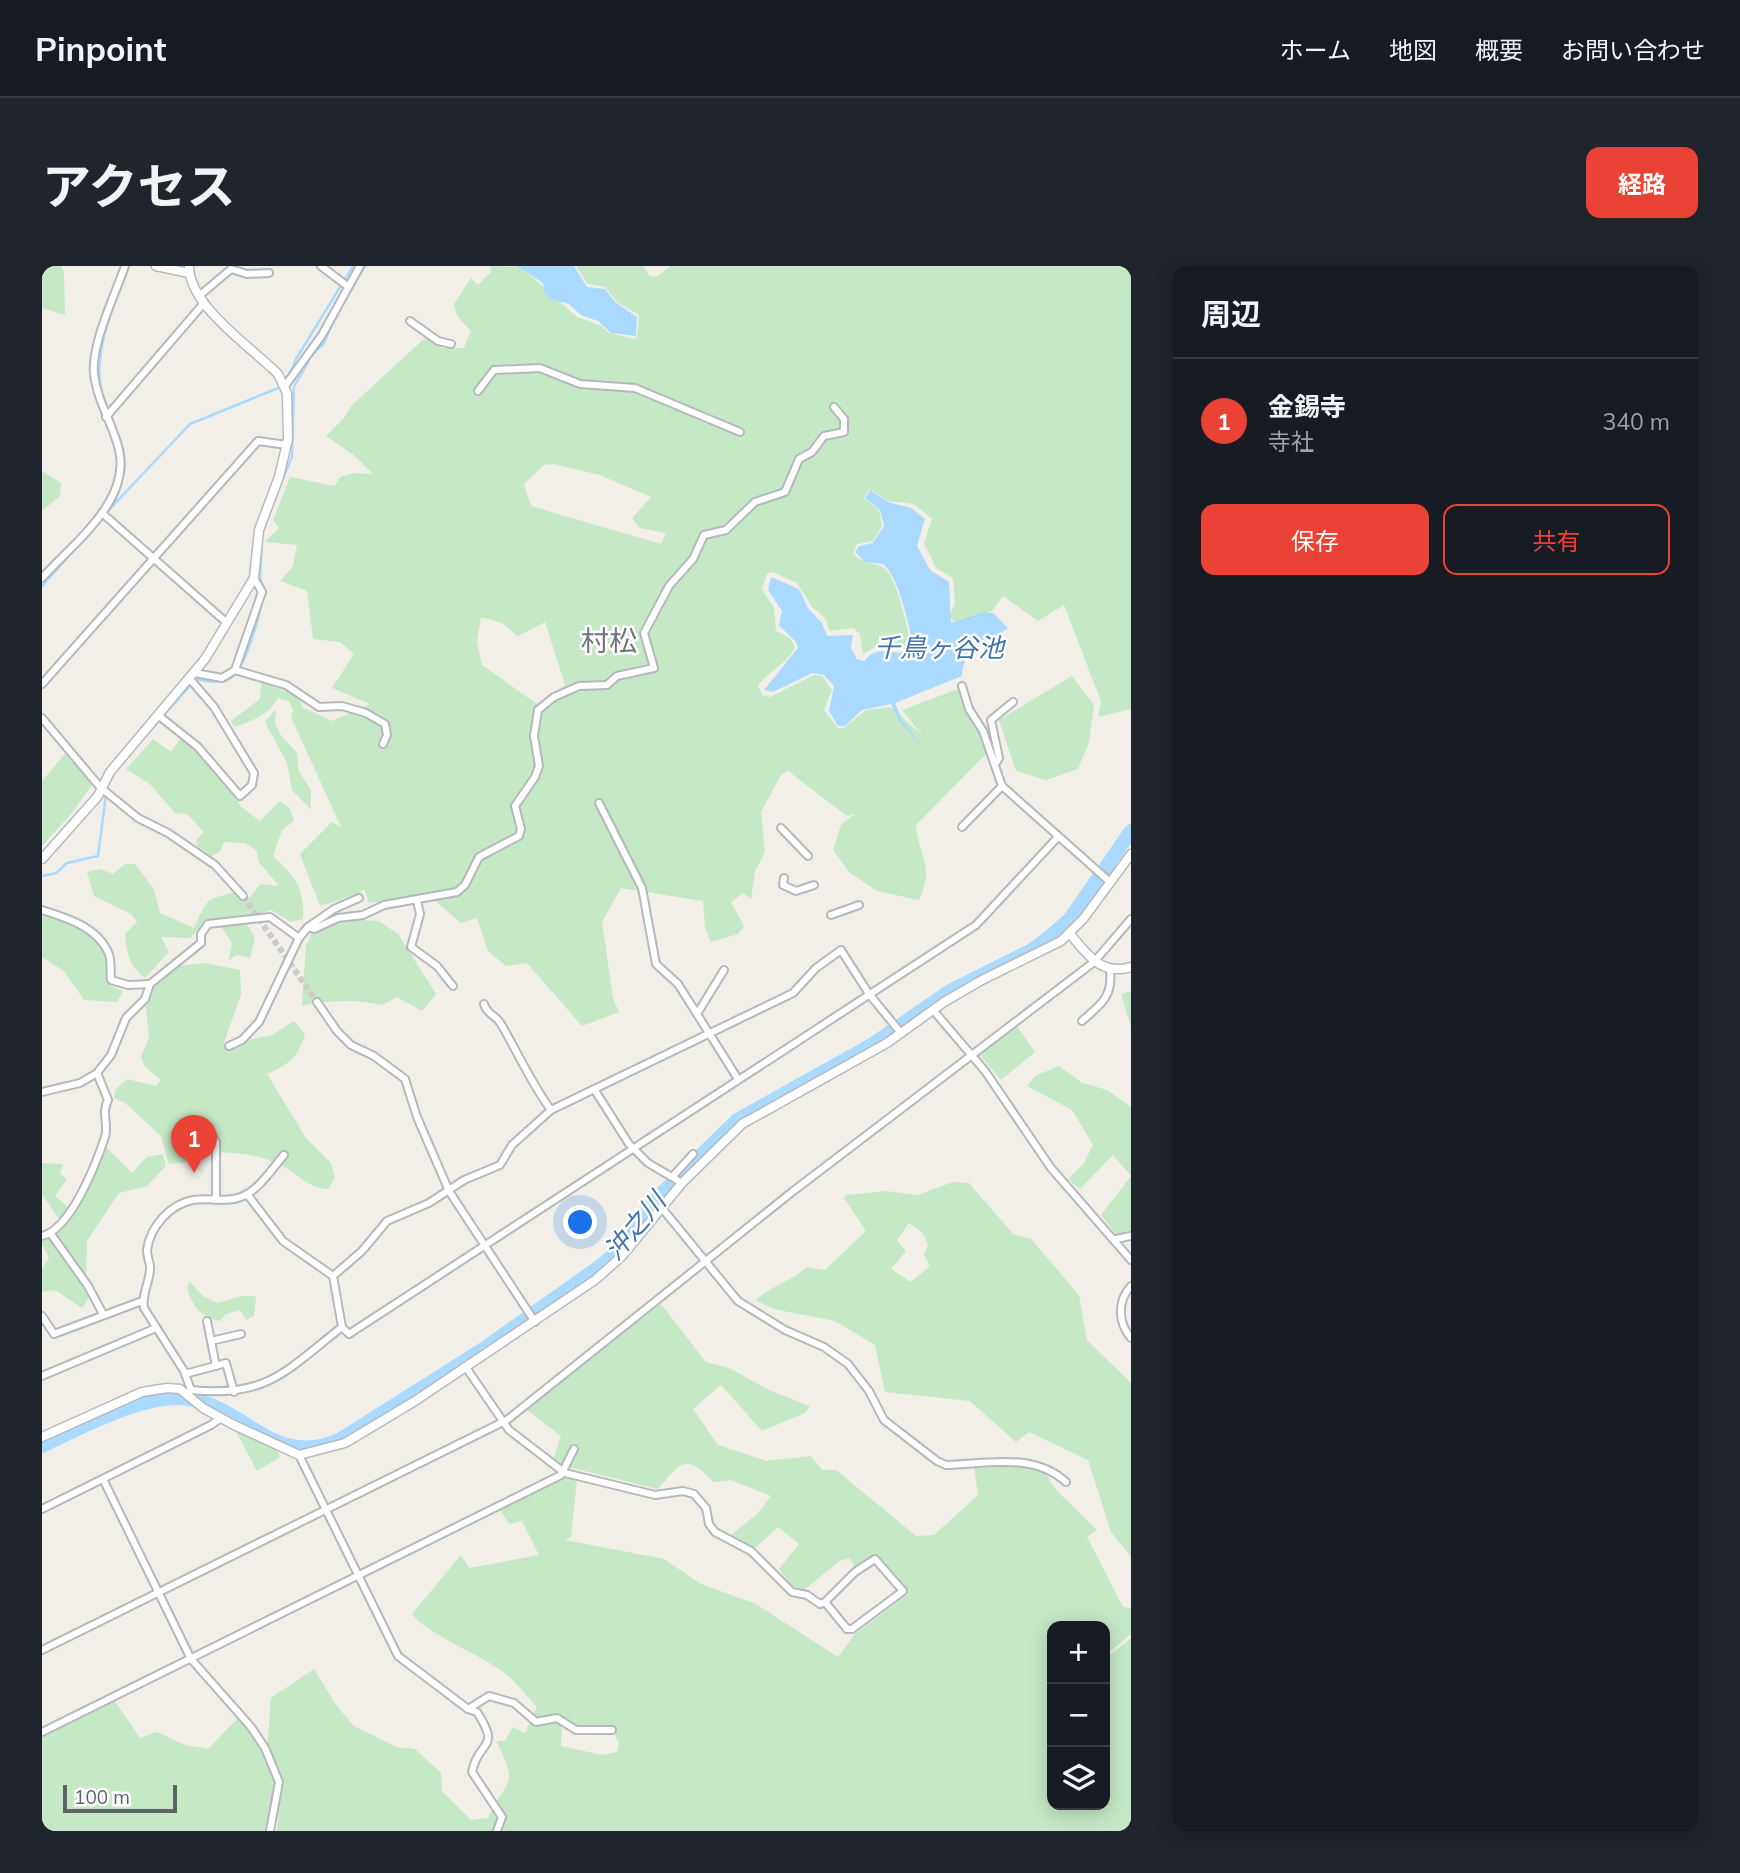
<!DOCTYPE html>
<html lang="ja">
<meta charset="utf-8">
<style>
body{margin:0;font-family:Mulish,"Noto Sans JP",sans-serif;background:#20242c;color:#f1f3f6}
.controls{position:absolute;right:21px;bottom:21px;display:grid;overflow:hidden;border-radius:14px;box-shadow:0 4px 18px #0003}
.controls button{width:63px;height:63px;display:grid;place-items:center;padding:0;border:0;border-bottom:2px solid #363941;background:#171b24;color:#f1f3f6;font:35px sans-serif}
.scale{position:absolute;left:21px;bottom:18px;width:114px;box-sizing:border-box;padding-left:7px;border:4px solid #5f6368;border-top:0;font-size:19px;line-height:24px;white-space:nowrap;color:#5f6368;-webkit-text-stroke:5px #fff;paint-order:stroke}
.you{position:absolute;left:539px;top:957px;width:24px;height:24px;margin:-18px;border:5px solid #fff;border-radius:50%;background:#1a73e8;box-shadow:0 0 0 10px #1a73e833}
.badge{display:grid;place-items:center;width:46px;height:46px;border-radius:50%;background:#ea4335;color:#fff;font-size:23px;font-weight:700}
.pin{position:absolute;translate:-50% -58px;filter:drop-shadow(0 2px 4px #0008)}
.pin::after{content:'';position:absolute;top:37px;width:24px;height:21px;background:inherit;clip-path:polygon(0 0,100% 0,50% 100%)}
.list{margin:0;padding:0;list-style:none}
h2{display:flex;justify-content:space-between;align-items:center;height:91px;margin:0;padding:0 28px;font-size:30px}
h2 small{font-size:23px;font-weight:400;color:#9ea1a6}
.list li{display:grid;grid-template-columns:46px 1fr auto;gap:21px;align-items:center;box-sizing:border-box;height:126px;padding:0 28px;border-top:2px solid #363941}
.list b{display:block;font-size:26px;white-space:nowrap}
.list p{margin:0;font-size:23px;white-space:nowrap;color:#9ea1a6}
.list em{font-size:23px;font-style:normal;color:#9ea1a6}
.actions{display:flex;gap:14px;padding:21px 28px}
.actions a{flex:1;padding:16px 0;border:2px solid #ea4335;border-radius:14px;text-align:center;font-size:24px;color:#ea4335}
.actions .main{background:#ea4335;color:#fff}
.icon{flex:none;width:38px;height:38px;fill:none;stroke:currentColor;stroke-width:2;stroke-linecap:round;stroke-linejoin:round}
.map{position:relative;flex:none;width:1089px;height:1565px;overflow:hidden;border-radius:14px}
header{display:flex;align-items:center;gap:42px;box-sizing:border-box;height:98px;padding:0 35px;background:#171b24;border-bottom:2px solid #363941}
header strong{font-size:33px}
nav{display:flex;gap:38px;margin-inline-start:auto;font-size:24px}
.intro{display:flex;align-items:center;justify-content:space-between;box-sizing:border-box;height:168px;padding:0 42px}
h1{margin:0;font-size:49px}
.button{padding:18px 32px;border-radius:14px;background:#ea4335;color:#fff;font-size:24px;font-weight:700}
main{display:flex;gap:42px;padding:0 42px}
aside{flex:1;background:#171b24;border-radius:14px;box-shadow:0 4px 18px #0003}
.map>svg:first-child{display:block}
</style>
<header>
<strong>Pinpoint</strong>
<nav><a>ホーム</a><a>地図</a><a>概要</a><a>お問い合わせ</a></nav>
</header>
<div class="intro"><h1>アクセス</h1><a class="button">経路</a></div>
<main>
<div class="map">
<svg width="1089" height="1565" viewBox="0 0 1089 1565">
<rect width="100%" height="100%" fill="#f1efe8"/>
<!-- green -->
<g fill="#c5e8c5" fill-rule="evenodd">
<path d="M0 0H19L22 7 23 49 0 42Z"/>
<path d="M448 0 479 1 535 51 558 59 567 67 592 73 595 71 597 49 575 36 563 21 545 18 534 0H601L608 10H616L628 0H1089V443L1056 451 1059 435 1022 339 996 355 961 330 950 345 913 356 907 351 913 338 911 312 894 302 882 277 890 253 872 238 846 235 827 223 822 232 837 244 840 260 831 275 815 278 811 287C823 302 834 294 844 304 855 314 867 364 868 379L865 383 835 380 821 388 818 368 811 362 788 365 783 352 770 341 755 317 731 306 725 308 720 323 732 342 734 365 748 372 753 381C747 397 726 405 716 420L721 430 728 431 772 409 780 410 790 424 782 444 796 462H802L824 444 849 441 880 469 860 444 916 423 919 425 945 487 874 559C877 593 893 597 877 634L835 625 808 607 791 584 799 559 813 548 805 550 746 505 739 509 719 546 723 586 713 605 709 633 701 627 689 636 702 660 696 668 669 676 663 662 661 635 579 622 560 656 571 732 577 746 540 760 485 697 464 700 446 685 435 652 419 657 385 628 327 637 322 623 317 628 278 640 258 588 290 556 299 561 249 451 251 445 247 435 236 432C226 450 210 455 192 461L189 455 218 433 219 415 257 431 260 441 290 455 328 438 290 422 312 388 298 376 271 373 265 325 238 315 251 300 255 279 223 276 237 262 231 254 248 211 293 220 298 211 312 207 331 208 313 190 284 170 302 152 309 140 384 71 400 82H422L429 65 415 50 412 38 429 12 436 19 449 6ZM511 198 558 209 609 231 590 252 598 262 624 267 619 278 489 240 482 218 502 199ZM439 351 460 357 476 370 503 356 523 419 495 438 440 399 435 376Z"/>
<path d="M0 205 19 217 18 230 0 245Z"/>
<path d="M1030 410 1052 439 1047 476 1036 503 1004 514 974 505 957 454Z"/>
<path d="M234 443 233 457 238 468 255 487 257 506 269 524V544L250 524 245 497 223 456Z"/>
<path d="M141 469 160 486 163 498 164 491 193 525 198 540 218 555 238 535 247 541 252 555 240 564 231 590C253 610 263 623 261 653L249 656 229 644 202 653 213 672 208 692 195 689 187 694 190 677 174 653 162 657 148 672 119 671 127 686 103 712C87 700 85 687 83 668L95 656 89 648 52 630 45 606 58 603 71 608 83 598H93L112 623 118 647 152 662C168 628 163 635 197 625L207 632 219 618 237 620 216 595 215 585 203 577 182 576 178 585 170 590 155 580V573L162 566 145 548 133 547 108 518 84 503 111 473 129 486Z"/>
<path d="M23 488 51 518 29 548 0 580V515Z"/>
<path d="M0 648C24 655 52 662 63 688 68 698 64 710 69 720L81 725 75 736 42 734 22 705 0 691Z"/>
<path d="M303 653 337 655 356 668 394 728 380 745 355 731 340 739C314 733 286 734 260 740L264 679 271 665Z"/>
<path d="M162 697 198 704 199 729 181 779 230 769 252 755 263 768C256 792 247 798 225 808L264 872 289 897 293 912 286 923C265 922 256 907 238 899 217 888 198 887 175 886L176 880 162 857 146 866 162 860 174 876 171 888C157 891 139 900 126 897L119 870 83 837 72 832 73 824 85 813 114 820 119 814 103 801 99 791 107 771 103 733 108 718 128 701Z"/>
<path d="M1089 725V761L1079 728Z"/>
<path d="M975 760 993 786 959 814 937 788Z"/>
<path d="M1017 800 1040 817 1065 824 1089 841V967L1077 972 1059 949 1089 910 1071 889 1038 923 1026 913 1042 897 1051 879 1030 844 985 820 993 810Z"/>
<path d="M60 877 90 907 105 891 121 888 124 900 105 920 77 927 45 975 44 1022 51 1025 40 1042 13 1024 0 1026V1003L7 992 0 978V969C34 953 45 909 60 877Z"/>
<path d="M0 897 21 898 18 907 25 913 13 930 27 942 17 953 0 928Z"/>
<path d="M911 916 927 917 971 968 989 973 1037 1029 1045 1074 1089 1117V1291L1069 1266 1046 1194 987 1166 974 1176 928 1135 843 1126 833 1079 793 1055 731 1043 714 1034C730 1019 749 1016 765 1001L783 1004 824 965 802 932 804 929 844 925 876 929ZM867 957 881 967 886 979 882 989 888 1000 869 1016 849 1003 864 985 855 974Z"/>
<path d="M148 1016 161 1030 175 1037 199 1030H214L212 1050 204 1054 198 1044 184 1048 178 1055C159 1052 149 1038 145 1021Z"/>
<path d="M619 1038 664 1096 689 1103 729 1125 768 1140 763 1147 720 1165 679 1119 651 1143 676 1179 724 1195 769 1190 780 1204H794L874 1270 892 1269 936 1229 932 1201 982 1200 1003 1207 1015 1225 1055 1264 1045 1271 1081 1341 1089 1342V1368L1063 1390V1360H1010V1539H1063V1393L1089 1372V1565H235L240 1515 225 1485 229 1432 272 1403 294 1439 312 1460 355 1481 373 1483 399 1507 400 1525 429 1554 446 1552C465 1511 478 1521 454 1475H463L471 1461 483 1467 495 1441C484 1430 474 1415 461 1406 439 1389 383 1367 370 1348L419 1289 427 1302 497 1289 480 1255 467 1258 457 1242 519 1212 535 1213 529 1271 523 1274 622 1293 659 1318 714 1338 796 1391 813 1368 866 1328 832 1289 814 1304 808 1292 797 1295 761 1325 749 1319 737 1303 757 1278 736 1261 713 1282 689 1269 716 1247 729 1230 689 1214 671 1216C644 1186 639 1196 616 1223L510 1197 519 1170 481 1141ZM520 1453 541 1465 571 1466 577 1477 575 1486 560 1489 519 1480Z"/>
<path d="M190 1158 236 1186 238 1191 215 1205Z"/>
<path d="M70 1431 98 1472 115 1466 143 1479 166 1483 198 1450C213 1471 234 1499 232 1526 231 1539 225 1552 223 1565H0V1467Z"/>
</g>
<!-- water -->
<g fill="#aadaff">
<path d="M475 0H532L545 21 563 23 573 36 595 51 594 70 569 67 556 55 539 49 527 38 508 33 502 27 501 17Z"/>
<path d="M828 224 846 236 869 242 883 253 875 280 888 304 907 316 909 357 942 346 951 347 966 362C948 376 920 382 920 410L853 437 860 454 883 484 857 455 849 438 820 444 803 460H796L787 445 792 420 782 409 770 407 731 426 722 424 756 382 754 376 737 359 740 345 726 324 729 311 757 323 766 342 780 357 785 370 811 369 809 382 815 393 822 395C825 392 828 388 832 387 847 380 860 396 871 377 866 357 857 311 841 298L823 296 813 286 817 280 831 277 842 260 838 244 823 232Z"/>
</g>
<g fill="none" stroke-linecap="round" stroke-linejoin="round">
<!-- stream -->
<g stroke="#aadaff" stroke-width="2.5">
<path d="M305 30 323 0"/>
<path d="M246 112 254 93 311 0"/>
<path d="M233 231 250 191 252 121 270 89 282 77 296 45"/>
<path d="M73 235C99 171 64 171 58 117 54 87 66 55 76 27"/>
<path d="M63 248 148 158 241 120"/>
<path d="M220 274 218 313 223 325"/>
<path d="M0 320 36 280"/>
<path d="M99 475 154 413C164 415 178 418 187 413 204 404 217 350 221 332"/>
<path d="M0 610 14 607 25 597 56 590 64 529"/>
</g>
<!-- river -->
<path stroke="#aadaff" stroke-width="14" d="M0 1180C38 1162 105 1126 147 1133 205 1142 233 1204 299 1173L443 1082 561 998 581 980 615 932 695 854 831 778 908 725 990 684 1007 671 1027 654 1089 565"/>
<!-- street-tunnel -->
<path stroke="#ccccc8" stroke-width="6" stroke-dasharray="6 3" stroke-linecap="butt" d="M201 630 275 736"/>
<!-- street casing -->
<g stroke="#b5b8bc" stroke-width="10">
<g id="street">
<path d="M279 0 304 19"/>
<path d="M157 30 189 3 205 8 227 7"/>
<path d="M368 55 396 75 409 78"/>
<path d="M243 120 280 69 318 0"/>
<path d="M436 125 452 104 498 102 538 118 593 122 698 166"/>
<path d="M64 151 162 37"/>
<path d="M60 247 185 357"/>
<path d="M0 312C30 278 89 236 77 184 71 158 55 135 52 108 49 78 73 29 83 0"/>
<path d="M193 404 244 419 277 441 300 440 324 447 343 458 345 469 341 478"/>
<path d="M153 407 180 412 193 404 220 326 212 312"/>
<path d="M0 418 216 175 245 179"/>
<path d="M920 420 927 443 941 465 960 520 1068 616"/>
<path d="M116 449 156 481 198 530 210 519 212 507 172 441 147 412"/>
<path d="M0 452 58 521 96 552 126 567 173 599 201 630"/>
<path d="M954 497 957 492 949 454 971 436"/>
<path d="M557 537 600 622 614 698 636 718 696 813"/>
<path d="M920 561 960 520"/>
<path d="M739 562 766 590"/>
<path d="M742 612 741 619 754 625 772 619"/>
<path d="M375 635 378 648 369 681 395 700 411 720"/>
<path d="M0 644C23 651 55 661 66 686 70 693 68 706 69 714L86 719 108 718"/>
<path d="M789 649 817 639"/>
<path d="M266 661 272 663 296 652 321 649 342 639 415 626 423 619 437 591 477 570 479 563 473 540 493 511 497 500 492 470 496 444 512 431 537 420 565 419 575 410 612 402 602 367 627 320 651 293 662 269 684 264 713 236 743 226 757 193 770 186 782 170 802 166V153L792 141"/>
<path d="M275 736 295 765 309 779 332 790 363 813 375 851 407 925 493 1056"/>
<path d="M442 738C445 749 454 749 459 758 476 787 489 817 509 844"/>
<path d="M891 744 943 805 1009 902 1089 994"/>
<path d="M655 748 682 704"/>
<path d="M1040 755C1058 739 1071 731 1068 705"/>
<path d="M187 780 200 774 217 756 257 672 266 661 292 643 317 632"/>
<path d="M552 823 587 878 606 897 640 917"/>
<path d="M0 826 38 817 55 807 69 789 84 752 103 733 108 718 159 677V668L166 658 228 651 257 672"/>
<path d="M162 857 174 876V934"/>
<path d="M631 910 651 888"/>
<path d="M205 928 241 975 291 1010"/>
<path d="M619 941 696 1035 743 1064 782 1081 806 1098 827 1125 842 1154 895 1195 904 1199C945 1198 991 1186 1024 1216"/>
<path d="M9 968 46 1020 61 1048"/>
<path d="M0 970C29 963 54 898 63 871 67 858 59 847 66 834L55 807"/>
<path d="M1074 973 1089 970"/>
<path d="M1089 1020C1075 1035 1076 1057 1089 1072"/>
<path d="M0 1050 12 1068 100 1035"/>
<path d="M165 1055 174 1100"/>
<path d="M300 1061 307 1068 934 659 1015 572"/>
<path d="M169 1075 199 1068"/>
<path d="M423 1100 467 1164 523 1207 613 1229 641 1225 652 1228 664 1242 667 1258 673 1266 709 1285 750 1326 765 1329 778 1338 783 1336 805 1363H810L861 1325 833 1293 813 1306 783 1336"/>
<path d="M143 1108 184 1097 192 1126"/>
<path d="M0 1110 114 1062"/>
<path d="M149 1124 142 1105 102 1042C99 1028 109 1014 108 1000 107 994 105 989 105 984 108 961 128 938 151 934 167 931 184 937 199 931 216 925 230 903 242 889"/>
<path d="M146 1127 149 1124C225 1132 244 1105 300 1061L291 1010 320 985 345 955 387 937 422 914 458 899 470 879 509 844 751 727 774 702 799 684 827 728 859 767"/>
<path d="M257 1189 356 1390 426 1443 435 1446C460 1485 436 1473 430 1506L460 1551 455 1565"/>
<path d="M61 1213 149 1393 209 1461 223 1482 237 1516 228 1565"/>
<path d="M0 1243 169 1159 179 1152"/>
<path d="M0 1384 465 1154 750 926 1052 696 1089 653"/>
<path d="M426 1443 447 1430 472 1437 494 1456 515 1452 534 1464H570"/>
<path d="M0 1466 519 1209 532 1183"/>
</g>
</g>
<!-- secondary casing -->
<g stroke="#b6babf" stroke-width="11">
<g id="secondary">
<path d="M114 0 147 7"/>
<path d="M0 593 56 530 68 506 163 393 212 312 217 264 237 211 246 173 245 127 236 108C209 81 147 40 147 0"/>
<path d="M1028 668C1046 689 1059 710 1089 701"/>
<path d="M0 1171 100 1126 125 1122 138 1123 161 1142 190 1158 257 1189 303 1177 373 1135 553 1014 580 990 640 917 700 858 845 777 902 736 940 714 1019 675 1042 652 1089 588"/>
</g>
</g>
<!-- street -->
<use href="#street" stroke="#fff" stroke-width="6"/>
<!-- secondary -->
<use href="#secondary" stroke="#fff" stroke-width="8"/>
</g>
<g text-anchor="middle" stroke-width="5" stroke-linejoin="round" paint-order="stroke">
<!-- water labels -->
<g font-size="26" font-style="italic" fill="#4174aa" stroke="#fff">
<text x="897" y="391">千鳥ヶ谷池</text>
<text transform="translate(593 960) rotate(-50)" y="9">沖之川</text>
</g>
<!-- quarter labels -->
<g font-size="28" fill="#70757a" stroke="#fff">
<text x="567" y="385">村松</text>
</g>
</g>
</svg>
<div class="controls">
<button>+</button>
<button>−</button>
<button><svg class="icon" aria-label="layers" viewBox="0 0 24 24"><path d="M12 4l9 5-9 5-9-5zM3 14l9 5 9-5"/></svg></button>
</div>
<div class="scale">100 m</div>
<div class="you"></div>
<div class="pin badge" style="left:152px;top:907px">1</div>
</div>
<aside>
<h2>周辺<small></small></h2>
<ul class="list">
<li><span class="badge">1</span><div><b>金錫寺</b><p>寺社</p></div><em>340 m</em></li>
</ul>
<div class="actions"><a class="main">保存</a><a>共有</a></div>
</aside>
</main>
